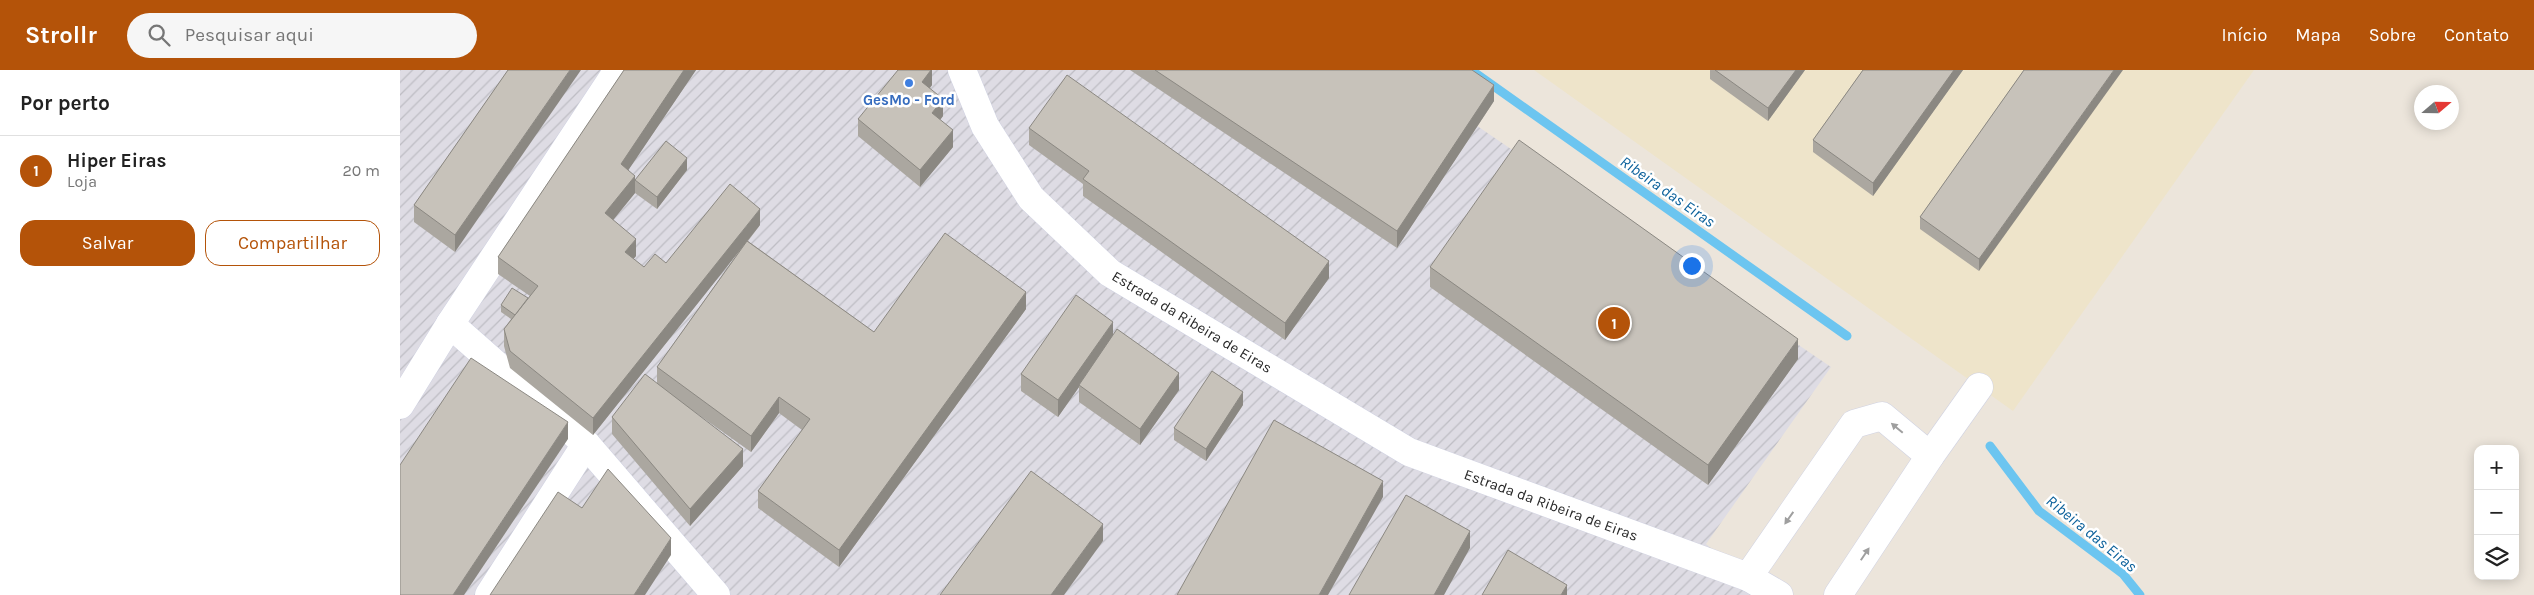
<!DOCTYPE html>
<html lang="pt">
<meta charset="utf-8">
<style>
body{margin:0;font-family:Karla,sans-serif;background:#f6f6f6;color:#222}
.controls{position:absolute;right:15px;bottom:15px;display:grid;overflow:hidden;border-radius:10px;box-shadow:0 2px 12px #0003}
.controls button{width:45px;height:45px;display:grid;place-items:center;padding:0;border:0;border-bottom:1px solid #e0e0e0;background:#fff;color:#222;font:25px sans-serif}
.compass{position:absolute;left:2014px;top:15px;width:45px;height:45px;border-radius:50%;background:#fff;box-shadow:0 2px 12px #0003;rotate:70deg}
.you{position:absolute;left:1291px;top:195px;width:18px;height:18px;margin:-12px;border:4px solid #fff;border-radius:50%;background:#1a73e8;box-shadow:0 0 0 8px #1a73e833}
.badge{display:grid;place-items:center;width:32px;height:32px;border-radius:50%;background:#b45309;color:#fff;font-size:16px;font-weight:700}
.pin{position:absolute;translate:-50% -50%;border:2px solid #fff;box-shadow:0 1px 5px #0006}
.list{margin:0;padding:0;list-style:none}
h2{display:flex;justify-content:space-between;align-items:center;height:65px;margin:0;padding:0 20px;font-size:21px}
h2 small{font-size:16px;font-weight:400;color:#767676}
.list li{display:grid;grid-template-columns:32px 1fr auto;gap:15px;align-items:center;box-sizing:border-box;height:70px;padding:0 20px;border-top:1px solid #e0e0e0}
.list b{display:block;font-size:19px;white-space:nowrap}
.list p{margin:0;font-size:16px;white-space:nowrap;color:#767676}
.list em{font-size:16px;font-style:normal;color:#767676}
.actions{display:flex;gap:10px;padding:15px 20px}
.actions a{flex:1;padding:11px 0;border:1px solid #b45309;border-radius:15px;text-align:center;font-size:18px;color:#b45309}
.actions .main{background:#b45309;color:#fff}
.icon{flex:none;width:28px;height:28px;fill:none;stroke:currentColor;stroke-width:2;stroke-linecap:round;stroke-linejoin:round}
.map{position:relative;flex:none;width:2134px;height:525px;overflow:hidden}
header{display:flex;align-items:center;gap:30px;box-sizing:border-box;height:70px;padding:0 25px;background:#b45309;color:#fff}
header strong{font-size:24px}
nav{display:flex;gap:28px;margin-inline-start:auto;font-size:18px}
.search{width:350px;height:45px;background:#f6f6f6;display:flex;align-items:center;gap:12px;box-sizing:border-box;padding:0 18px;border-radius:28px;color:#767676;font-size:19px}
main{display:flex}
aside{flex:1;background:#fff}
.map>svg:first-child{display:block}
</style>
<header>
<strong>Strollr</strong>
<div class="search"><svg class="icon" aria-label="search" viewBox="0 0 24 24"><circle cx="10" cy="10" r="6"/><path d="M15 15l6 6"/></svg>Pesquisar aqui</div>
<nav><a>Início</a><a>Mapa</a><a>Sobre</a><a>Contato</a></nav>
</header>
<main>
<aside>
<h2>Por perto<small></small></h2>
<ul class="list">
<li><span class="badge">1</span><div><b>Hiper Eiras</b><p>Loja</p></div><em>20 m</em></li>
</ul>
<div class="actions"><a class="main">Salvar</a><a>Compartilhar</a></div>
</aside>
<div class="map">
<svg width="2134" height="525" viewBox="0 0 2134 525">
<defs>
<pattern id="industrial-furrows" width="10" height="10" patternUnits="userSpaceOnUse" patternTransform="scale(1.25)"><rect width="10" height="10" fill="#dedce4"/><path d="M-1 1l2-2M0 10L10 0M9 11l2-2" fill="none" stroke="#bebdc4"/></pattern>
</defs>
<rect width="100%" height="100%" fill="#ece5db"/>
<!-- industrial -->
<path fill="url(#industrial-furrows)" d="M0 0H995L1431 297 1306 474 1367 525H0Z"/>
<!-- education -->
<path fill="#eee4ca" d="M1134 0H1854L1613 341Z"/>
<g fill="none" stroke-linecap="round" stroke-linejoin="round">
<!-- stream -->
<g stroke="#6cc5f0" stroke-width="9">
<path d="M1071 0 1447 266"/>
<path d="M1590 376 1639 441 1723 504 1740 525"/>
</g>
<!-- minor casing -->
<g stroke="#d0d2e2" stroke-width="29">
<g id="minor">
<path d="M562 0 585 56 631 128 710 203 1009 382 1348 507 1379 525"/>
<path d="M50 254 186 374 316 525"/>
<path d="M0 335 50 254 218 0"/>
<path d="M1530 386 1579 317"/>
<path d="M1348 507 1454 354 1482 346 1530 386 1438 525"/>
<path d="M89 525 186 374"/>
</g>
</g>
<!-- minor -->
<use href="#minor" stroke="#fff" stroke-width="28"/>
</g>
<!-- wall -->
<g fill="#aba7a0">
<path d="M108 0 55 182 14 152V135Z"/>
<path d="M224 0H296L228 100 235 110 287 100 257 139 235 123 213 150 236 186 233 189 244 197 266 193 360 155 348 171 474 262 626 239 439 497 358 438V421L402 360 379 343 351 382 289 338 343 396 290 456 212 364V347L257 313V297L340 180 193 365 110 298 104 276V259L111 249 101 242V235L128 228 130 226 98 204V187Z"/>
<path d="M532 0V15L530 18 543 46 540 50 553 77 520 117 458 66V49Z"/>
<path d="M730 0H1072L1094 31 997 178Z"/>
<path d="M1310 0H1405L1368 51 1310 9Z"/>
<path d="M1463 0H1563L1473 126 1413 82V70Z"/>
<path d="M1624 0 1579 201 1520 159V147Z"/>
<path d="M629 58 929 208 885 270 683 126V114L629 75Z"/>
<path d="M1030 197 1398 289 1308 415 1030 217Z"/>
<path d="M713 266 779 320 740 375 679 332V317L658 347 621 321V304Z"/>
<path d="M843 335 806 391 774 370V358Z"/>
</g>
<!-- shaded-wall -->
<g fill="#8b8882">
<path d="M170 0H181L55 182V165Z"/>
<path d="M284 0H296L221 111V94Z"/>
<path d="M531 0H532V15L522 28V12Z"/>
<path d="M1396 0H1405L1368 51V38Z"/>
<path d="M1554 0H1563L1473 126V113Z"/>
<path d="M1714 0H1723L1579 201V189Z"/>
<path d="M1094 15V31L997 178V161Z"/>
<path d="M543 29V46L532 60V43Z"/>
<path d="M553 60V77L520 117V100Z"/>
<path d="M287 88V100L257 139V127Z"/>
<path d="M235 106V123L205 160V143Z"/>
<path d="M360 139V155L193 365V348Z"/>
<path d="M236 169V186L225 199V182Z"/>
<path d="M929 191V208L885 270V253Z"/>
<path d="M626 222V239L439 497V480Z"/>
<path d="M713 252V269L679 315V317L658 347V330Z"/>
<path d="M1398 269V289L1308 415V395Z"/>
<path d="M779 303V320L740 375V359Z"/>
<path d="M843 322V335L806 391V379Z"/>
<path d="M379 327V343L351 382V366Z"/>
<path d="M168 352V369L64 525H53Z"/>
<path d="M343 379V396L290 456V439Z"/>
<path d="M983 411V427L928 525H919Z"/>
<path d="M703 454V471L664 525H651Z"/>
<path d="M1070 461V478L1044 525H1034Z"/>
<path d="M271 468V485L245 525H234Z"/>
<path d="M1167 515V525H1161Z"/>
</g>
<!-- building -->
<g fill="#c7c2ba" stroke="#8b8882">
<path d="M108 0H170L55 165 14 135Z"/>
<path d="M224 0H284L221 94 235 106 205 143 236 169 225 182 244 197 255 184 266 193 330 114 360 139 193 348 110 281 104 259 138 216 98 187Z"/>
<path d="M498 0H531L522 12 543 29 532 43 553 60 520 100 458 49Z"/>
<path d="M755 0H1072L1094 15 997 161Z"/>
<path d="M1315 0H1396L1368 38Z"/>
<path d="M1463 0H1554L1473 113 1413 70Z"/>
<path d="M1624 0H1714L1579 189 1520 147Z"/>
<path d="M667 5 929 191 885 253 683 109 689 101 629 58Z"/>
<path d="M1119 70 1398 269 1308 395 1030 197Z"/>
<path d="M266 71 287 88 257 127 235 110Z"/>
<path d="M545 163 626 222 439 480 358 421 410 349 379 327 351 366 257 297 347 171 474 262Z"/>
<path d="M112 218 128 228 115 245 101 235Z"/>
<path d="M676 225 713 252 658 330 621 304Z"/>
<path d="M717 259 779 303 740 359 679 315Z"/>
<path d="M71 288 168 352 53 525H0V395Z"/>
<path d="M812 301 843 322 806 379 774 358Z"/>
<path d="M245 304 343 379 290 439 212 347Z"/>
<path d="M874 350 983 411 919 525H777Z"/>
<path d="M208 399 271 468 234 525H90L158 422 182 438Z"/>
<path d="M631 401 703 454 651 525H540Z"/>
<path d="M1006 425 1070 461 1034 525H949Z"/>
<path d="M1108 480 1167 515 1161 525H1082Z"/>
</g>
<!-- one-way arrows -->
<defs><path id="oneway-solid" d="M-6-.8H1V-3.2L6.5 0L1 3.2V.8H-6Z" transform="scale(1.25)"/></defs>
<g fill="#9f9f9f">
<use href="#oneway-solid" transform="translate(1497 358) rotate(-140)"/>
<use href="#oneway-solid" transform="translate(1389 448) rotate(125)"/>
<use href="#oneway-solid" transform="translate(1465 484) rotate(-56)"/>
</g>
<!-- markers -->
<circle fill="#3f7fe0" stroke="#fff" stroke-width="2" cx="509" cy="13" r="5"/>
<g text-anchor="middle" stroke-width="5" stroke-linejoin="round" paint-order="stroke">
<!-- shop labels -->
<g font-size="15" font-weight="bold" fill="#366cbe" stroke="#fff">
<text x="509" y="35">GesMo - Ford</text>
</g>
<!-- street labels -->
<g font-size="15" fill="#292929" stroke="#fff">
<text transform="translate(792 252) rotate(31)" y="5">Estrada da Ribeira de Eiras</text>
<text transform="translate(1151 435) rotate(20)" y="5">Estrada da Ribeira de Eiras</text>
</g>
<!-- water labels -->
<g font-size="16" font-style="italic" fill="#0c619b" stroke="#fff">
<text transform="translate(1268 121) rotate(35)" y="6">Ribeira das Eiras</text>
<text transform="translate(1692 463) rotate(39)" y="6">Ribeira das Eiras</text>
</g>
</g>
</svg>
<div class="controls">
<button>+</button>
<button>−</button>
<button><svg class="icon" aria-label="layers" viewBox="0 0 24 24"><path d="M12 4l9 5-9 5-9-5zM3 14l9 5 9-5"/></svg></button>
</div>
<svg class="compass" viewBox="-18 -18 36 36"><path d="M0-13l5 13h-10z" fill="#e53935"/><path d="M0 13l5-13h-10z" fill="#767676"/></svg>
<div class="you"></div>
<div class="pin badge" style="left:1214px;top:253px">1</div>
</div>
</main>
